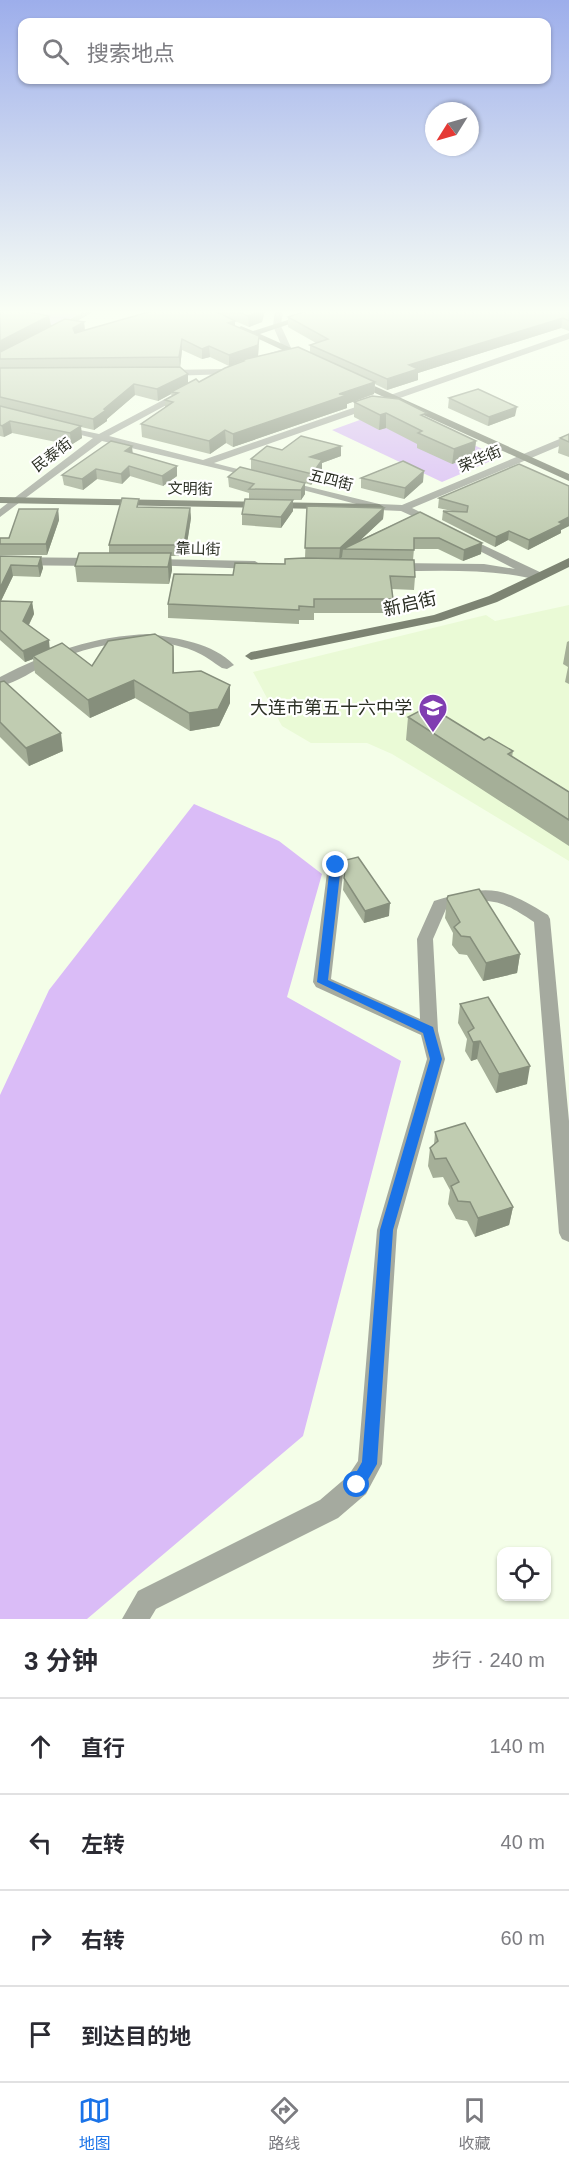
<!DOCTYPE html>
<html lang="zh">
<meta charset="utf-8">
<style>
body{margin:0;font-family:Helvetica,"Noto Sans SC",sans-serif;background:#f7f7f7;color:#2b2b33}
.controls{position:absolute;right:18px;bottom:18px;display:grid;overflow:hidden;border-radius:12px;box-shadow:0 2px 4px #0004}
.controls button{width:54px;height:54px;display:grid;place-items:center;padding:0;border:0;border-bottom:2px solid #e1e1e2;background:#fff;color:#2b2b33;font:30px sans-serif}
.compass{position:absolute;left:425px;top:102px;width:54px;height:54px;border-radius:50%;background:#fff;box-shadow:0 2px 4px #0004;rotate:233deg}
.stop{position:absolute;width:18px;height:18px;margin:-14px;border:4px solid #1a73e8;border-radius:50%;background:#fff}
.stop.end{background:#1a73e8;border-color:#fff;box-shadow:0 2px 6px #0008}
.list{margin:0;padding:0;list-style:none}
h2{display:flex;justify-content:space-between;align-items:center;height:78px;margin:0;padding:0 24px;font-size:26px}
h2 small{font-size:20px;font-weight:400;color:#7c7c81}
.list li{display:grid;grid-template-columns:39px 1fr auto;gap:18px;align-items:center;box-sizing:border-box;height:96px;padding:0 24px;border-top:2px solid #e1e1e2}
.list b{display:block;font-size:22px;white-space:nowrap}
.list em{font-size:20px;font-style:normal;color:#7c7c81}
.icon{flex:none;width:33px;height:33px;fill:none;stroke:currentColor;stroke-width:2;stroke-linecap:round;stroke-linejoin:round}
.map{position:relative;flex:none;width:569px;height:1619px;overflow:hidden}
.search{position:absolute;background:#fff;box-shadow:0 2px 4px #0004;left:18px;right:18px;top:18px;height:66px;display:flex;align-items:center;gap:15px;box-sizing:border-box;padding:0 21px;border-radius:12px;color:#7c7c81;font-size:22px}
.sheet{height:462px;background:#fff}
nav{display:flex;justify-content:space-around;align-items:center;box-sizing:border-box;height:84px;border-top:2px solid #e1e1e2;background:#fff;font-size:16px;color:#7c7c81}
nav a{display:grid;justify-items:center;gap:3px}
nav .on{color:#1a73e8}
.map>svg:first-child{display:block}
</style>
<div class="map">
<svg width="569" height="1619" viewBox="0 0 569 1619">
<rect width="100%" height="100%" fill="#f4fee8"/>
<!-- built -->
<path fill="#eafad6" d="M569 605V861L392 754 367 743H311L282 726 253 672 486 615 495 621Z"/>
<!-- green -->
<g fill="#d9bdf5">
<path d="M0 311H84L0 356Z"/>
<path d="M393 408 500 457 442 482 332 430Z"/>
</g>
<!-- forest -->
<path fill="#dabcf7" d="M194 804 279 841 322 874 287 997 401 1061 303 1436 87 1619H0V1095L49 990Z"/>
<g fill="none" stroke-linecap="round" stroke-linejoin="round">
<!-- street -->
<g fill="#a5aa9f" fill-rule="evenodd">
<path d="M85 311H95L59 331 52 329Z"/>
<path d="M275 311H283L281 326 292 350 273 358 269 355 270 353 283 349 273 326Z"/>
<path d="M569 333V339L214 463 257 474V478L102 441 0 517V509L93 438 61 430V426L99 434 182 390 187 393 185 395 109 436 203 460Z"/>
<path d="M227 369 232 372 230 374 168 376 163 373 168 370Z"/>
<path d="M569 435V442L412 508 436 520V524L432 525 401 511 379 510 280 484 285 481 379 504 402 505Z"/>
<path d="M464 536 544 574 546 577 540 581C495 568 444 571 396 571L390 567 396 563 484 564 515 569 460 541V537Z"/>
<path d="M0 557 96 558 102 562 96 566 0 565Z"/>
<path d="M153 559 255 561 261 565 255 569 149 565V561Z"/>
<path d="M149 634C177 638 213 643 234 665L227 669 222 668C213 662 204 655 194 651 147 633 95 643 50 663 35 669 17 683 0 686V677C48 652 95 636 149 634Z"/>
<path d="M336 860 344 865 331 979 420 1019 417 939 434 901C487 885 500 885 548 915L550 919 569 1121V1242L562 1239 559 1233 534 922C498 898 488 896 446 909L433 939 438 1031 445 1059 397 1230 382 1464 366 1494 338 1518 156 1609 150 1619H122L138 1591 320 1500 348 1476 358 1461 377 1230 427 1059 421 1035 316 987 313 982 328 865Z"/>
</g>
<!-- secondary -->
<g fill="#7d8473" fill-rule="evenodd">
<path d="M316 311H328L260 334 307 355 308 357 304 360 237 329 241 326 253 331Z"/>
<path d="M353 379H359L569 474V481L353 383Z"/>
<path d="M0 497 379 504 384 507 379 510 0 503Z"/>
<path d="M569 558V567L497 602 441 621 251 660 245 656 251 652 434 615 489 596Z"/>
</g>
</g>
<!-- wall -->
<g fill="#a5af98" fill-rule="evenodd">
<path d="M0 311 29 312 49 316 51 326 84 322 85 330 152 311H265L262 322 249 327 235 321V326L259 346 258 356 252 358 310 353V345L316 343 288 327V317L569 311V331L561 328 418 373V380L387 390 375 384 374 394 347 404V408L233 447 226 443 210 454 142 437 141 424 165 408V400L172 396 171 394 158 401 135 395 107 419V421L94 430 81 427 82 438 71 445 12 433 4 437 0 436ZM182 350 202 359 210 357 229 366 199 382 188 383V374L180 367Z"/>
<path d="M449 398 515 416 488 426 448 408Z"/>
<path d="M354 402 427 418 476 441 474 456 452 464 417 448V444L386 428 379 430 354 417Z"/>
<path d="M569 434V457L558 453 560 438Z"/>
<path d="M132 446V453L177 476 163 486 130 476 122 484 97 479 83 490 64 485 62 475Z"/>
<path d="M282 450 341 456 322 463V470L311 485 305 483V494L301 500H293V511L281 528 242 525V514L249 499V493L229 487 228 477 251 470V459Z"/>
<path d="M361 478 423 482 404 499 361 488Z"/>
<path d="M569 486V526L561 530V533L528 550 508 540 495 547 442 520 443 511H452L438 508 439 498Z"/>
<path d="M307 506 384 508 383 519 360 540 420 512 482 543 481 554 463 561 438 549H414L413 560 415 577 414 590 392 589 393 599V613H314V620H299V624L168 618V604L233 575 285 564 305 558Z"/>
<path d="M140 507 190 508 191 518 185 556H171L172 570 169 584 77 582 75 566 109 553V545Z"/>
<path d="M58 509 59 520 47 555H0V538H9Z"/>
<path d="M0 556 41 557 43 568 40 577 13 576 1 601 32 602 34 614 29 625 50 648 92 666 173 646 174 673 230 703 219 726 190 731 135 698 90 718 35 673 33 659 25 662 0 640Z"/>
<path d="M569 641V684L565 682 568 667 563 664 567 642Z"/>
<path d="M0 682 63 751 29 766 0 737Z"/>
<path d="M408 717 484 740 513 751 512 757 569 792V846L406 740Z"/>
<path d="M344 878 389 916 364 923 343 890Z"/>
<path d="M447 899 520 954 517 973 483 981 467 955 459 954 452 945 453 933 445 918Z"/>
<path d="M460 1004 527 1084 496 1093 477 1059 471 1061 465 1051 467 1039 458 1023Z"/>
<path d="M435 1132 513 1207 509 1225 475 1237 467 1221 456 1219 448 1204 450 1190 443 1177 433 1178 428 1166 430 1148 434 1145Z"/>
</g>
<!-- shaded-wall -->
<g fill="#868f7c">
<path d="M262 311H265L262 322 249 327 248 316Z"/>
<path d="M49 316 51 326 0 352V341Z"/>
<path d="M563 318 561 328 418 373V380L387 390V379L409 365Z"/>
<path d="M235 321V331L228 323Z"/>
<path d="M84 322 85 333 74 339 73 328Z"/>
<path d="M259 336 258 356 244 361 242 360V361L229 366V355Z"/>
<path d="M182 339V350L180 368 179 357Z"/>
<path d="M209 346 210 357 202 359V349Z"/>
<path d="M188 374V385L171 392V394L158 401 157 389Z"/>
<path d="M375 382 374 394 347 404V408L233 447V434L339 394Z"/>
<path d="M134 384 135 395 107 419V421L94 430 93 419Z"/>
<path d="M517 407 515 416 488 426 489 417Z"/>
<path d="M386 413V428L379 430 380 415Z"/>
<path d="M10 421 12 433 4 437 2 426Z"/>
<path d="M81 426 82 438 71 445 70 433Z"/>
<path d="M225 430 226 443 210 454 209 441Z"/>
<path d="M476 441 474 456 452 464 454 449Z"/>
<path d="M132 446 133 456 125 451Z"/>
<path d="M341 446V456L322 463V470L311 485 310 457Z"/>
<path d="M129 466 130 476 122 484 121 474Z"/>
<path d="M177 466V476L163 486 162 476Z"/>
<path d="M96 469 97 479 83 490 82 479Z"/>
<path d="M424 471 423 482 404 499 405 488Z"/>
<path d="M305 483V494L301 500V490Z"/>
<path d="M293 500V511L281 528V517Z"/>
<path d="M190 508 191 518 185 556 184 545Z"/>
<path d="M384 508 383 519 351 549H343L342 557 339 560 340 548Z"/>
<path d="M58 509 59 520 47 555 46 544Z"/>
<path d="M569 517V526L561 530V533L528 550 529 540 559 522Z"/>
<path d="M509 531 508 540 495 547 496 537Z"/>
<path d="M482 543 481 554 463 561 464 550Z"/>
<path d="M171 553 172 570 169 584 168 567Z"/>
<path d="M41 557 43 568 40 577 38 566Z"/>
<path d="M11 565 13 576 0 603V588Z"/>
<path d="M32 602 34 614 25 632 23 621Z"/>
<path d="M49 640 50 652 33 656V659L25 662 23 651Z"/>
<path d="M173 646 174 663V690L173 673Z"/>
<path d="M134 680 135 698 90 718 88 700Z"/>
<path d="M230 685V703L219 726 190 731 189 713Z"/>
<path d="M61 733 63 751 29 766 26 748Z"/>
<path d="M390 903 389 916 364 923 365 911Z"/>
<path d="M520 954 517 973 483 981 486 963Z"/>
<path d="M480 1041 477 1059 471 1061 473 1042Z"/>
<path d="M530 1066 527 1084 496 1093 499 1074Z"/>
<path d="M513 1207 509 1225 475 1237 478 1218Z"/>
</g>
<!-- building -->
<g fill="#c0ccb1" stroke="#868f7c" stroke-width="1.5">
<path d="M0 311H23L49 316 0 341Z"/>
<path d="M152 311H215L235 321 228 323 259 336 258 345 229 355 209 346 202 349 182 339 179 357 0 359V352L65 319 84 322 73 328 75 333Z"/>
<path d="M236 311H262L248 316Z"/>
<path d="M306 311H569V321L563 318 409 365 418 369 387 379 310 345 328 339 288 317Z"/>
<path d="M298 347 375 382 339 394 347 395 233 434 225 430 209 441 141 424 173 402 165 400 178 393 171 392 196 379 199 382 225 368 244 361 242 360Z"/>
<path d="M180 367 188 374 157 389 134 384 104 409 106 410 93 419 0 397V368Z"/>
<path d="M478 389 517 407 489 417 449 398Z"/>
<path d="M372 396 399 399 427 413 421 415 476 441 454 449 418 433 422 431 386 413 380 415 354 402Z"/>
<path d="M0 406 81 426 70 433 10 421 2 426 0 425Z"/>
<path d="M569 434V442L560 438Z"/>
<path d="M301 436 341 446 310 457 322 460 312 474 251 459 267 446 282 450Z"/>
<path d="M111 441 132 446 125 451 177 466 162 476 129 466 121 474 96 469 82 479 62 475Z"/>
<path d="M403 461 424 471 405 488 361 478Z"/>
<path d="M519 464 569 486V517L559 522 562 524 529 540 509 531 496 537 443 511 467 512 468 506 439 498Z"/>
<path d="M240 467 305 483 301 490 249 489 254 484 228 477Z"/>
<path d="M122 498 139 499 137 507 190 508 184 545H109Z"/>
<path d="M245 499 293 500 281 517 242 514Z"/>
<path d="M307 506 384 508 340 548H305Z"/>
<path d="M19 509H58L46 544H0V538H9Z"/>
<path d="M420 512 482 543 464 550 439 538H414V550L343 549Z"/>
<path d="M79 553H171L168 567 75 566Z"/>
<path d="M0 556 41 557 38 566 11 565 0 588Z"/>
<path d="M304 558 414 560 415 577 390 576 393 599H314V607L299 606V610L168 604 174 574 233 575 235 563 285 564V559Z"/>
<path d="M0 601 32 602 23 621 49 640 23 651 0 630Z"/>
<path d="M155 634 173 646V673L201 671 230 685 218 709 189 713 134 680 88 700 33 656 62 643 92 666 108 641Z"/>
<path d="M4 681 61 733 26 748 0 722V682Z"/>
<path d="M429 706 484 740 489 737 513 751 508 754 569 792V820L408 717Z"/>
<path d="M358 857 390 903 365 911 344 878 346 860Z"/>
<path d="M479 889 520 954 486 963 470 937 461 936 454 927 460 922 447 899 448 896Z"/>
<path d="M488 997 530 1066 499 1074 480 1041 473 1042 468 1032 474 1028 460 1004Z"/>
<path d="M465 1123 513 1207 478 1218 470 1202 458 1201 451 1186 459 1182 446 1158 435 1159 430 1148 438 1141 435 1132Z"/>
</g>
<!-- sky -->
<linearGradient id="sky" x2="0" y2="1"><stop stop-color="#9daeeb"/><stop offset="0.58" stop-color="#fafff5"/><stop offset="1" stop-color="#fafff5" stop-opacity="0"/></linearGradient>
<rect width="569" height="538" fill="url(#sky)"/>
<!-- route -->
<path fill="#1a73e8" d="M336 861 341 865 328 980 433 1027 442 1059 393 1230 377 1464 362 1490 357 1493 351 1490 349 1485 362 1462 380 1230 430 1059 423 1033 317 982 330 865Z"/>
<!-- icons -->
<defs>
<g id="school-pin" transform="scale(1.5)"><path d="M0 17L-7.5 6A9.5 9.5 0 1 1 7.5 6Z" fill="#803db1" stroke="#fff"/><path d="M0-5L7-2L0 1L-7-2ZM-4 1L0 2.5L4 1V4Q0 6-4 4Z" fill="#fff"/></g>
</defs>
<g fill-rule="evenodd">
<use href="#school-pin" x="433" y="708"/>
</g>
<g text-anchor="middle" stroke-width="4.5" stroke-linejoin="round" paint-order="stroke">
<!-- far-street labels -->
<g font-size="15" fill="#2b2f24" stroke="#fff">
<text transform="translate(52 455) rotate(-37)" y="5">民泰街</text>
<text transform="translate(480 459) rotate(-23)" y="5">荣华街</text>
<text transform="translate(331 480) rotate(14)" y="5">五四街</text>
<text transform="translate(190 489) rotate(1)" y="5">文明街</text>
<text transform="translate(198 549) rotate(1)" y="5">靠山街</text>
</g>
<!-- street labels -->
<g font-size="18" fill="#2b2f24" stroke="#fff">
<text transform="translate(410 604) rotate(-13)" y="6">新启街</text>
</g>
<!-- poi labels -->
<g font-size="18" fill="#2b2f24" stroke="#fff" text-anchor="end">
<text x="412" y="714">大连市第五十六中学</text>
</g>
</g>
</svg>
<div class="controls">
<button><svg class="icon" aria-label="locate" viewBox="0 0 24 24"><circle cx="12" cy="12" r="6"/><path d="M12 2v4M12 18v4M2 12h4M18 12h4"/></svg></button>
</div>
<svg class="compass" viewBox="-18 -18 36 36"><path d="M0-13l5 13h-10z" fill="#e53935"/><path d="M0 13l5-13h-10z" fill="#7c7c81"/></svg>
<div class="stop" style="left:357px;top:1485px"></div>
<div class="stop end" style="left:336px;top:865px"></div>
<div class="search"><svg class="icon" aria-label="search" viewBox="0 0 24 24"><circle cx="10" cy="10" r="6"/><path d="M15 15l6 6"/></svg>搜索地点</div>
</div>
<section class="sheet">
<h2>3 分钟<small>步行 · 240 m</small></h2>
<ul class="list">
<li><svg class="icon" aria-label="ahead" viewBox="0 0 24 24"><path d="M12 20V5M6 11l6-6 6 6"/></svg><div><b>直行</b></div><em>140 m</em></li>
<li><svg class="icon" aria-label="left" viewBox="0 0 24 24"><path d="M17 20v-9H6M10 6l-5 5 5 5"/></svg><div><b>左转</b></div><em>40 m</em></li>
<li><svg class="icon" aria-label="right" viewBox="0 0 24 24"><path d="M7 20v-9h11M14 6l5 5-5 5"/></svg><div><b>右转</b></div><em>60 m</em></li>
<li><svg class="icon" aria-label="arrive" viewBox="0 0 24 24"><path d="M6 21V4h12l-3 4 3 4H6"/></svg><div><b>到达目的地</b></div></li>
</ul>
</section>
<nav>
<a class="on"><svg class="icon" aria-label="map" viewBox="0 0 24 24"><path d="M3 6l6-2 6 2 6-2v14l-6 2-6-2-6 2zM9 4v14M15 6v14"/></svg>地图</a>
<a><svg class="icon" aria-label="directions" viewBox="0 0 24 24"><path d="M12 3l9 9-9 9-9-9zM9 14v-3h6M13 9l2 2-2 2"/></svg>路线</a>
<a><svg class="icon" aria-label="saved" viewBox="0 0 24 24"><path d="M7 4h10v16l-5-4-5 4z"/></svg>收藏</a>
</nav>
